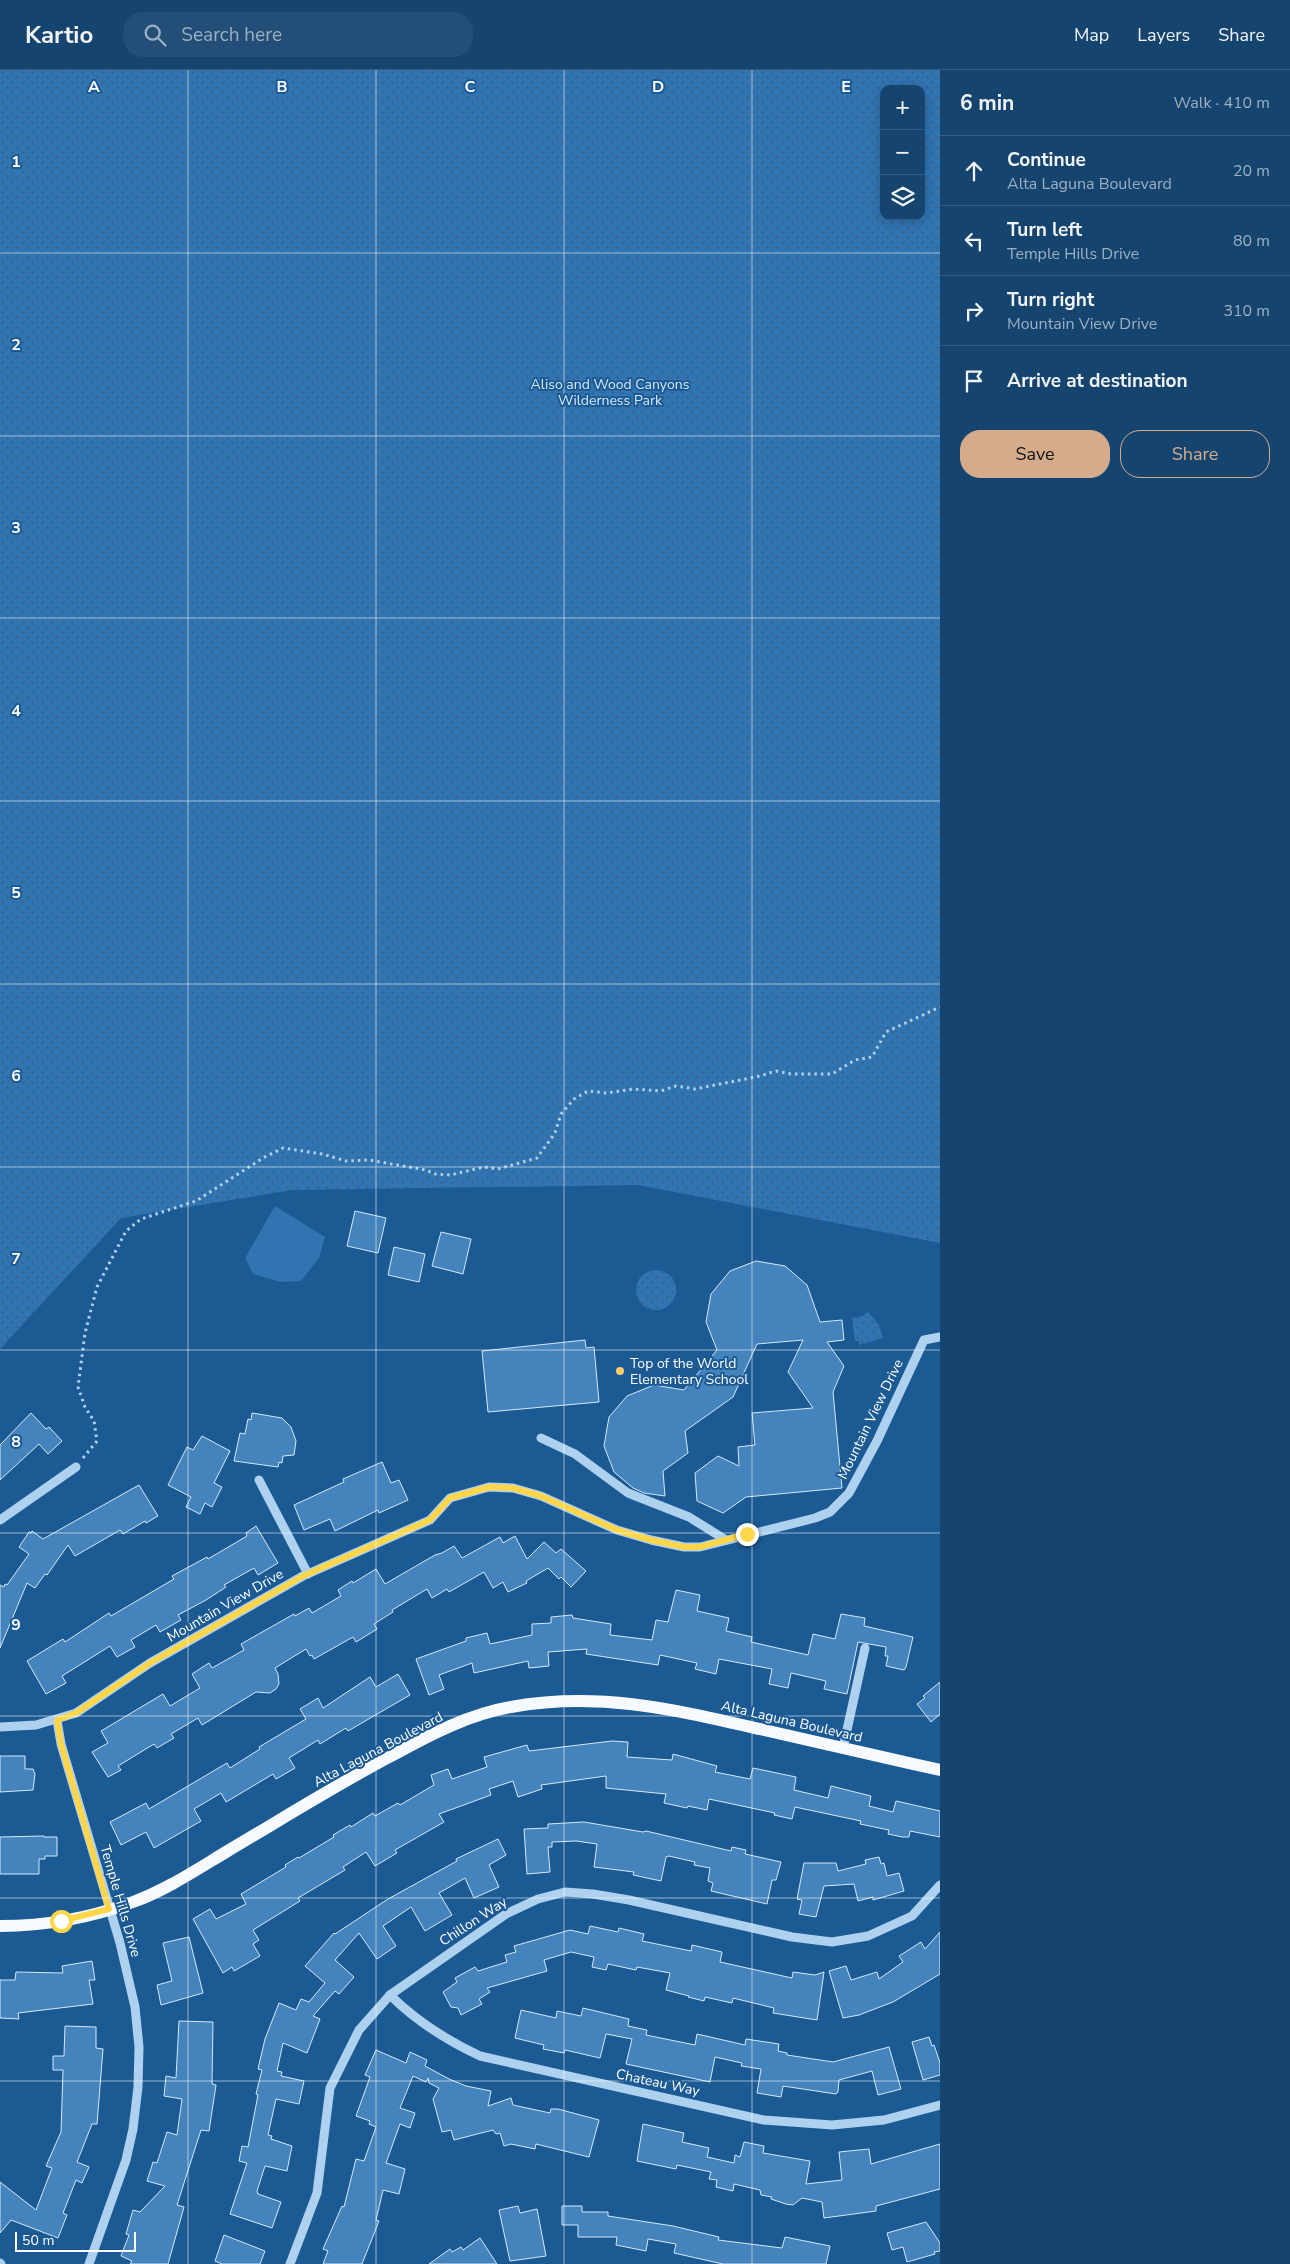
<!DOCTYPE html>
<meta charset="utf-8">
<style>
body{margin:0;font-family:"Nunito Sans",sans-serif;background:#224e77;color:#f1f3f6}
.controls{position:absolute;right:15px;top:15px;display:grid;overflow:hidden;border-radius:10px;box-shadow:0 2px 12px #0003}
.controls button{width:45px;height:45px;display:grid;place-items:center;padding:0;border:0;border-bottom:1px solid #345c82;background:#15446f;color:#f1f3f6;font:25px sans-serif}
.scale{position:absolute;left:15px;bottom:12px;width:121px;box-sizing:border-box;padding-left:5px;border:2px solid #fff;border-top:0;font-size:14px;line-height:18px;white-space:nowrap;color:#fff;-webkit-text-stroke:4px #1c5a94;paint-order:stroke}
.stop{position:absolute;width:15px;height:15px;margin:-11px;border:4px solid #ffd54a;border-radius:50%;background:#fff}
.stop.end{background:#ffd54a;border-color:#fff;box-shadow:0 1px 5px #0008}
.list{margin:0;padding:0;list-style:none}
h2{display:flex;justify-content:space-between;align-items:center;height:65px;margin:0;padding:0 20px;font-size:21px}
h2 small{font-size:16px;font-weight:400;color:#9db0c3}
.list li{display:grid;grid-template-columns:32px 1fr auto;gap:15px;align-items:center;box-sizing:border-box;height:70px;padding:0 20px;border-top:1px solid #345c82}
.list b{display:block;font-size:19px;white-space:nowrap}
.list p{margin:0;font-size:16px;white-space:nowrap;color:#9db0c3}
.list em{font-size:16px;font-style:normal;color:#9db0c3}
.actions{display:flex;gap:10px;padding:15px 20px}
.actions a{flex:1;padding:11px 0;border:1px solid #d6ab8b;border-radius:20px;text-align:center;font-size:18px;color:#d6ab8b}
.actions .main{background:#d6ab8b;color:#111}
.icon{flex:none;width:28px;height:28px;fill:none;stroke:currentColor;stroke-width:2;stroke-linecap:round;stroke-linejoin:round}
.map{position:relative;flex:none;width:940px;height:2194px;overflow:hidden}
header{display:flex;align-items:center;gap:30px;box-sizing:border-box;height:70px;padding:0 25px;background:#15446f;border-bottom:1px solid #345c82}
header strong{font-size:24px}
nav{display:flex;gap:28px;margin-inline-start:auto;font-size:18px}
.search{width:350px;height:45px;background:#224e77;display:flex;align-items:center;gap:12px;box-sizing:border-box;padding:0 18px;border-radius:20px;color:#9db0c3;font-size:19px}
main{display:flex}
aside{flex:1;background:#15446f}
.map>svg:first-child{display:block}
</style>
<header>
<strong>Kartio</strong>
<div class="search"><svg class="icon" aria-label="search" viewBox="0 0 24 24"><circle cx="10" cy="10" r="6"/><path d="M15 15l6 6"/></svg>Search here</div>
<nav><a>Map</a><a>Layers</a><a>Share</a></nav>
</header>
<main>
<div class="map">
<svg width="940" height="2194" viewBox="0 0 940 2194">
<defs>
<pattern id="grass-dots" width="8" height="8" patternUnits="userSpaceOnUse" patternTransform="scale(1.25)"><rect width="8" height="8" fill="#3074b2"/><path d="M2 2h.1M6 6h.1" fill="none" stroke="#3f5e7a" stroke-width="1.8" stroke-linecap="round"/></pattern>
</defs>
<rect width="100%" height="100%" fill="#1c5a94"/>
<!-- grass -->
<g fill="url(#grass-dots)" fill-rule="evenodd">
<path d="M0 0H940V1173L638 1115 292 1120 121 1148 0 1279ZM884 19H921V146H884Z"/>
<circle cx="656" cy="1220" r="20"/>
<path d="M868 1242 879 1255 883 1268 859 1275V1271H855L852 1248 863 1246Z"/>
</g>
<!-- pitch -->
<path fill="#3074b2" d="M275 1136 325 1167 319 1188 301 1211 280 1212 253 1204 245 1188Z"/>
<!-- building -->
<g fill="#4483bb" stroke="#d4e9fb">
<path d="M355 1141 386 1148 378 1183 347 1176Z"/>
<path d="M441 1162 471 1169 463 1204 432 1196Z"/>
<path d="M394 1177 425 1184 419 1212 388 1205Z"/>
<path d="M756 1191 785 1196 807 1215 820 1252 842 1250 844 1270 827 1272 844 1296 833 1322 842 1418 746 1427 723 1443 697 1431 695 1403 718 1386 739 1396 738 1377 755 1375 752 1343 813 1338 788 1302 803 1270 757 1274 733 1327 685 1361 688 1383 663 1401 665 1426 644 1423 633 1418 614 1402 604 1376 609 1347 627 1326 654 1315 684 1320 717 1280 706 1252 711 1224 730 1201Z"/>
<path d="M585 1270 586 1278 594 1277 599 1332 488 1342 482 1281Z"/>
<path d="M31 1343 46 1359 49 1357 62 1371 48 1384 39 1374 0 1410V1375Z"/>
<path d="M252 1343 282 1348 291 1357 296 1371 294 1385 283 1386 282 1393 279 1392 278 1397 234 1391 240 1363 245 1364 248 1349 251 1350Z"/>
<path d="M202 1366 230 1381 214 1413 222 1417 212 1437 205 1433 200 1444 186 1437 191 1427 168 1415 187 1377 193 1380Z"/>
<path d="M382 1392 391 1413 399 1410 408 1430 379 1443 378 1440 335 1461 330 1449 304 1460 294 1435 344 1412 343 1409Z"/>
<path d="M139 1415 158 1446 146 1453 145 1451 123 1464 120 1460 75 1486 68 1475 47 1505 45 1504 35 1518 27 1513 0 1578V1515L4 1517 5 1514 7 1515 29 1484 19 1477 29 1462 31 1463 32 1461 43 1469Z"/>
<path d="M256 1456 278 1493 258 1505 254 1498 224 1515 226 1517 206 1530 178 1545 181 1550 160 1562 156 1555 131 1570 135 1577 117 1587 110 1576 62 1606 66 1613 46 1624 27 1591 63 1569 65 1572 109 1543 111 1546 174 1509 172 1506 207 1487 208 1489 247 1466 246 1463Z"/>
<path d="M515 1466 527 1489 544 1472 556 1483 561 1479 586 1501 571 1517 561 1507 559 1509 548 1498 526 1511 527 1513 508 1522 503 1512 493 1518 484 1502 449 1522 447 1519 432 1528 427 1519 392 1540 393 1542 374 1554 377 1559 356 1572 353 1567 314 1589 312 1585 310 1586 306 1579 275 1598 278 1604 279 1614 276 1619 270 1623 256 1622 202 1655 198 1648 171 1664 174 1668 157 1678 154 1674 118 1696 121 1700 108 1707 92 1682 108 1673 101 1661 163 1624 170 1636 200 1618 192 1604 209 1593 212 1598 244 1580 241 1574 294 1544 295 1546 309 1538 312 1543 341 1526 338 1520 352 1511 353 1513 376 1499 385 1514 435 1485 442 1483 454 1476 462 1488 500 1467 503 1473Z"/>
<path d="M676 1520 700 1525 697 1541 729 1548 726 1561 752 1567 751 1572 808 1585 813 1564 835 1569 841 1544 865 1548 864 1556 913 1567 906 1597 904 1600 886 1596 888 1586H885L886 1577 858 1572 847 1624 824 1619 826 1611 791 1603 788 1618 769 1614 772 1599 719 1589 716 1604 695 1599 697 1593 660 1585 658 1595 586 1584 587 1579 548 1582 549 1596 529 1598 528 1591 474 1603 472 1593 439 1605 444 1619 429 1625 416 1589 466 1571V1568L487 1563 490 1574 532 1565V1554L551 1553V1547L572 1545 573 1548 611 1554 610 1565 652 1570 656 1550 668 1552Z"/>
<path d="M398 1604 410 1625 348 1661 346 1658 320 1674 318 1670 289 1688 295 1698 276 1709 273 1704 226 1732 221 1723 194 1739 201 1751 154 1778 146 1762 121 1775 110 1752 146 1733 149 1739 227 1693 230 1698 260 1679 259 1677 306 1649 300 1639 318 1628 323 1638 370 1607 376 1617Z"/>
<path d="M940 1612V1644L931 1652 917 1634 925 1628 923 1626Z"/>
<path d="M612 1671 628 1672 627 1687 672 1690 673 1684 717 1696 715 1702 750 1709 753 1698 796 1707 794 1720 828 1728 831 1716 871 1726 869 1736 893 1742 896 1731 940 1741V1767L910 1761 909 1767H902L888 1764 889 1760 860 1754 861 1751 795 1737 792 1749 774 1745 775 1743 709 1729 707 1740 688 1736 687 1738 664 1733 666 1724 606 1718V1706L541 1715 542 1719 518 1727 513 1711 489 1719 491 1725 439 1744 444 1752 395 1780 397 1783 375 1796 366 1782 343 1797 345 1800 298 1828 300 1831 253 1860 259 1870 253 1874 260 1886 234 1901 232 1897 223 1903 193 1849 210 1839 216 1849 246 1834 241 1824 286 1797 285 1795 298 1787 299 1788 334 1767 333 1765 350 1755 351 1757 373 1743 375 1746 398 1733 400 1735 434 1715 431 1705 448 1699 452 1709 487 1697 484 1687 527 1675 529 1681Z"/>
<path d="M0 1686H25V1699H33L35 1704 33 1720 0 1722Z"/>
<path d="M584 1752 643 1762 646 1761 731 1781 732 1777 746 1780 745 1784 781 1792 776 1810H772L767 1834 711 1821 713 1813 708 1811 710 1798 694 1795 695 1792 669 1786 666 1787 661 1811 633 1805 634 1802 594 1797 597 1774 576 1771 552 1772V1777H548L550 1802 527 1804 524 1759 548 1758V1754Z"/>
<path d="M44 1766V1767H57V1786H45V1789H39V1804H0V1767Z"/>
<path d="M498 1769 506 1785 489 1795 499 1817 474 1828 465 1808 439 1823 452 1845 425 1861 411 1837 383 1856 396 1876 377 1889 359 1863 335 1890 354 1907 339 1924 335 1921 313 1946 320 1949 307 1983 283 1973 277 2001 282 2002 281 2006 304 2011 299 2034 276 2029 268 2065 272 2066 271 2069 292 2076 287 2101 265 2096 257 2121 258 2124 281 2132 272 2158 230 2144 247 2093 239 2091 242 2076 248 2077 258 2025 256 2024 262 2000 258 1999 265 1969 279 1933 296 1940 301 1929 309 1932 325 1913 305 1896 334 1863 335 1864 388 1829 457 1791 456 1789Z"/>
<path d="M879 1787 881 1794 884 1793 887 1806 899 1803 904 1821 873 1830V1827L858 1831 854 1814 824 1816 816 1847 799 1844 802 1830 797 1829 804 1793H836L838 1801 866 1794 865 1790Z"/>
<path d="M590 1856 618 1862 619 1858 644 1864 642 1871 691 1881 692 1875 722 1882 720 1892 792 1908 793 1902 815 1905 824 1902 817 1950 773 1943 774 1938 733 1928 732 1933 705 1927 704 1931 688 1927 689 1926 666 1920 670 1903 637 1897 636 1900 608 1894 606 1900 592 1897 594 1887 571 1882 544 1890 547 1901 487 1918 490 1922 479 1929 482 1934 461 1945 458 1938 451 1937 443 1922 457 1912 455 1908 475 1897 478 1901 507 1892 505 1885 516 1882 514 1876 570 1860 588 1864Z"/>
<path d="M940 1862V1904L893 1932 859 1945 843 1948 829 1901 846 1896 851 1910 877 1902 879 1909 903 1892 899 1886 921 1872 925 1879Z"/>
<path d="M189 1867 203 1923 161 1935 157 1915 172 1911 163 1873Z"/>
<path d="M92 1891 95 1910H89L93 1934 18 1943 19 1949 0 1948V1910H15L16 1902 63 1903 62 1896Z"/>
<path d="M583 1938 629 1949 628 1956 647 1960 646 1965 695 1975 697 1964 745 1975 746 1969 779 1974 778 1981 787 1983V1985L833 1992 889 1977 901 2019 878 2025 872 2001 839 2010 838 2022 836 2024 783 2016 781 2027 757 2023 761 1999 741 1996 742 1993 715 1987 710 2012 626 1994 632 1969 606 1964 600 1988 565 1980 564 1983 543 1979 544 1975 515 1968 521 1940 556 1948 557 1941 581 1946Z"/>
<path d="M179 1951 213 1952 212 2014 216 2015 209 2061 201 2060 177 2135 184 2137 168 2194H130L132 2191 121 2186 129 2165 126 2164 133 2140 140 2142 165 2116 147 2111 153 2092 157 2093 167 2062 177 2065 182 2029 164 2026 166 2006 176 2008Z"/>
<path d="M65 1956 96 1957V1978L103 1979 97 2054H92L77 2092 89 2097 82 2113 76 2110 63 2143 67 2145 58 2168 11 2150 0 2163V2112L36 2140 52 2098 46 2096 61 2062 63 2000H53V1986H64Z"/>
<path d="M929 1967 932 1976 934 1975 940 1993V2005L923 2010 912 1972Z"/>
<path d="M376 1980 406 1993 410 1982 427 1990 425 1996 449 2009 466 2016 491 2021 488 2036 511 2028 513 2035 550 2043 551 2039H558L599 2050 589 2087 536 2074 535 2079 511 2074 504 2076 500 2063 496 2064 493 2060 454 2070 451 2060 442 2062 433 2029 439 2018 429 2013 428 2008 426 2012 413 2006 400 2038 415 2043 410 2058 400 2054 386 2093 405 2099 399 2124 383 2120 376 2150 379 2151 362 2194H323L328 2181 323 2179 342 2136 344 2137 356 2089 364 2091 376 2057 369 2054 370 2051 356 2046 370 2007 365 2005Z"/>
<path d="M643 2054 684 2063 682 2072 709 2078 707 2087 734 2093 735 2085 740 2087 744 2072 764 2076 763 2083 810 2091 806 2114 842 2110 839 2082 869 2079 871 2094 940 2074V2119L876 2136V2141L824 2148 822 2132 802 2128 793 2135 786 2134 771 2129 772 2127 761 2125 760 2120 734 2114 733 2121 716 2117 717 2110 709 2109 711 2102 677 2095 676 2099 637 2091Z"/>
<path d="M518 2136 520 2143 537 2139 546 2186 510 2191 499 2140Z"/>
<path d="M562 2136H582V2142H608V2146L673 2156 719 2167 718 2170 782 2178 785 2167 830 2176 826 2194H723L674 2183 676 2174 648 2169 646 2181 616 2175 617 2167H578V2155H562Z"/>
<path d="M926 2152 940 2173V2181L934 2182 935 2184 907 2192 903 2177 892 2180 887 2163Z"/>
<path d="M224 2165 265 2181 260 2194H222L215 2191Z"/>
<path d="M480 2168 497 2194H429L450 2179 452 2182 461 2177 463 2180Z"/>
</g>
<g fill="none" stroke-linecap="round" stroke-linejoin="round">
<!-- path -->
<path stroke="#aed1ef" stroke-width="3" stroke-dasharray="2.5 4" stroke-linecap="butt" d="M83 1388 97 1371 94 1351 85 1337 78 1317 85 1263 97 1217 126 1161 141 1149 196 1131 263 1088 283 1078 322 1084 346 1091 369 1090 426 1100 435 1104 450 1105 484 1097 498 1099 537 1088 555 1063 561 1044 574 1029 588 1021 607 1023 633 1019 661 1021 676 1016 695 1019 756 1007 776 1001 791 1004H832L855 990 872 987 886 962 940 937"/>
<!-- minor -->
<g stroke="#aed1ef" stroke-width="9">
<path d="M541 1368 575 1384 628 1423 689 1447 726 1470"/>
<path d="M259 1410 308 1504"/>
<path d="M0 1450 76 1397"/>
<path d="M57 1650 61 1674 120 1873 135 1937 139 1977 138 2017 133 2059 126 2090 89 2194"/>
<path d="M0 1657 36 1655 76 1643 150 1593 303 1506 430 1450 450 1428 489 1417 513 1418 541 1426 617 1460 651 1470 684 1477H700L815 1448 830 1442 849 1423 877 1371 924 1270 940 1267"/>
<path d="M843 1678 865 1578"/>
<path d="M390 1925C416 1951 446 1970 480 1986L764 2050 832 2055 884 2050 940 2035"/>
<path d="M0 2193 1 2194"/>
<path d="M290 2194 317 2123 330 2018 359 1960 390 1925 506 1844 538 1829 565 1822 593 1824 629 1830 792 1867 832 1872 868 1866 912 1846 940 1815"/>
</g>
<!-- major -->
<path stroke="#f6faff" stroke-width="12" d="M0 1856C45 1856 90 1848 133 1832 166 1820 196 1800 226 1782 282 1749 337 1714 395 1684 431 1664 470 1644 511 1637 601 1621 676 1640 764 1660 822 1673 881 1687 940 1700"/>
</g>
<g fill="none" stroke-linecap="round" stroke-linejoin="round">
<!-- route -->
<path stroke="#ffd54a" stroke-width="6" d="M61 1851 109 1839 61 1674 57 1650 76 1643 150 1593 303 1506 430 1450 450 1428 489 1417 513 1418 541 1426 617 1460 651 1470 684 1477H700L747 1464"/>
</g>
<!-- grid -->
<path fill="none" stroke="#fff" stroke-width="1" stroke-opacity="0.55" d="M188 0V2194M376 0V2194M564 0V2194M752 0V2194M0 183H940M0 366H940M0 548H940M0 731H940M0 914H940M0 1097H940M0 1280H940M0 1463H940M0 1646H940M0 1828H940M0 2011H940"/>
<!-- markers -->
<circle fill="#ffc96c" stroke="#1c5a94" stroke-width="2" cx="620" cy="1301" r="5"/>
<g text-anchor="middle" stroke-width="4" stroke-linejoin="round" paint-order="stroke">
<!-- park labels -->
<g font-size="14" fill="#d4e9fb" stroke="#1c5a94">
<text x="610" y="319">Aliso and Wood Canyons<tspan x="610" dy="16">Wilderness Park</tspan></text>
</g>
<!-- poi labels -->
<g font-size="14" fill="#fff" stroke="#1c5a94" text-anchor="start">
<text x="630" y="1298">Top of the World<tspan x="630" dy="16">Elementary School</tspan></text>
</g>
<!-- street labels -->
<g font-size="14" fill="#fff" stroke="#1c5a94">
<text transform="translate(870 1349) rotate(-64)" y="5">Mountain View Drive</text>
<text transform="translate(225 1535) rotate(-30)" y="5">Mountain View Drive</text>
<text transform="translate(792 1651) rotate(13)" y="5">Alta Laguna Boulevard</text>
<text transform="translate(378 1679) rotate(-28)" y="5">Alta Laguna Boulevard</text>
<text transform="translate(121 1831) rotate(74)" y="5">Temple Hills Drive</text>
<text transform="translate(473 1851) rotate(-33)" y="5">Chillon Way</text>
<text transform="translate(658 2012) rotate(12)" y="5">Chateau Way</text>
</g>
</g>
<g font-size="16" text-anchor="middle" font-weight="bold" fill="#fff" stroke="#1c5a94" stroke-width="4" stroke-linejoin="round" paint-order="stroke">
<text x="94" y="22">A</text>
<text x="282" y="22">B</text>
<text x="470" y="22">C</text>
<text x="658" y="22">D</text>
<text x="846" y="22">E</text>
<text x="16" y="97">1</text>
<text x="16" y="280">2</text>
<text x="16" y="463">3</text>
<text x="16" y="646">4</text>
<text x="16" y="828">5</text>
<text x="16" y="1011">6</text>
<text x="16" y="1194">7</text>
<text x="16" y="1377">8</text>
<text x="16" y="1560">9</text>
</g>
</svg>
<div class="controls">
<button>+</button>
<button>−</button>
<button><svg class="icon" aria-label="layers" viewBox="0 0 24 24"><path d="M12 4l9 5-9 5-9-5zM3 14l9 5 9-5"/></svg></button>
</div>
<div class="scale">50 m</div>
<div class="stop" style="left:61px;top:1851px"></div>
<div class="stop end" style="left:747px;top:1464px"></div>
</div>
<aside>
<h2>6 min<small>Walk · 410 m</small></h2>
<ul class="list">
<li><svg class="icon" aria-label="ahead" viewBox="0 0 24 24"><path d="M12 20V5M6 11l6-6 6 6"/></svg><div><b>Continue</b><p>Alta Laguna Boulevard</p></div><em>20 m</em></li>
<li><svg class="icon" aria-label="left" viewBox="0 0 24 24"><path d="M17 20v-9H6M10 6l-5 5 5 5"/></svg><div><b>Turn left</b><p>Temple Hills Drive</p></div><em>80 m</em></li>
<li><svg class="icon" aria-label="right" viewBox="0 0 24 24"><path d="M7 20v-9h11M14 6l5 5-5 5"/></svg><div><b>Turn right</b><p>Mountain View Drive</p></div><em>310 m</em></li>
<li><svg class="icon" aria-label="arrive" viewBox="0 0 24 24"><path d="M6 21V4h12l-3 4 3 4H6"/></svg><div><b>Arrive at destination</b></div></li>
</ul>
<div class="actions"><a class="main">Save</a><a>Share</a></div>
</aside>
</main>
